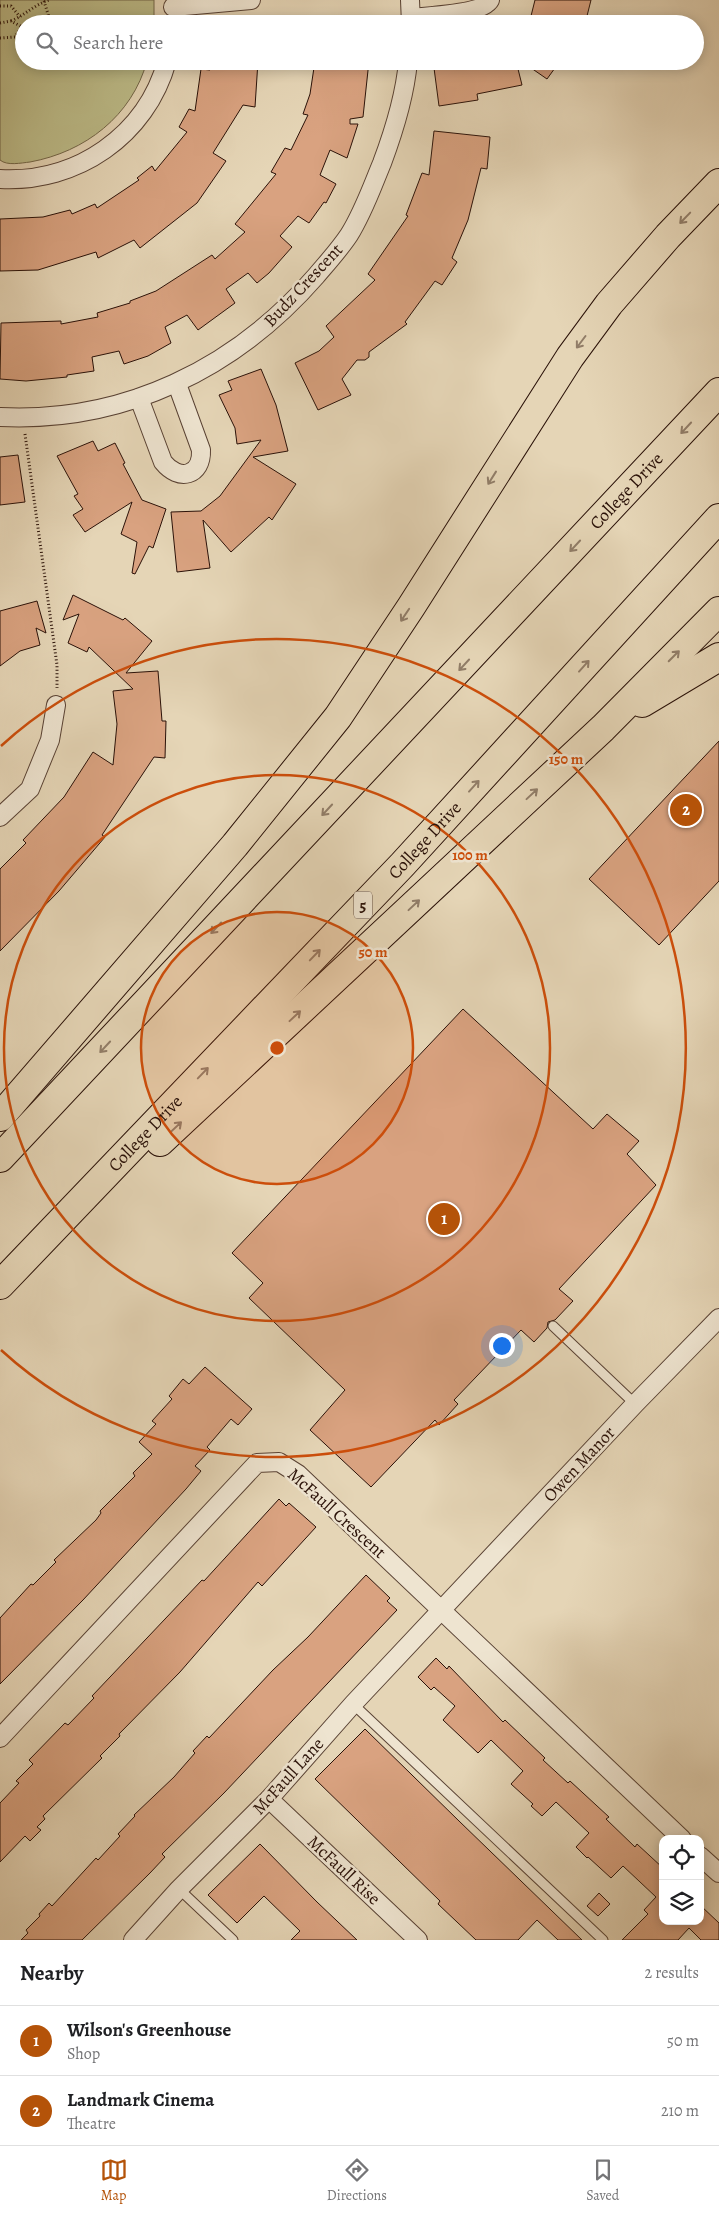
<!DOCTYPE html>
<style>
body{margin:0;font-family:Alegreya,serif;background:#f6f6f6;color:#202124}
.controls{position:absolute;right:15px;bottom:15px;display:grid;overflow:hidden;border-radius:10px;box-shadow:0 2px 12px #0003}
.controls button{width:45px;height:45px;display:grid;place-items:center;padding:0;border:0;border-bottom:1px solid #e0e0e0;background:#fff;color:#202124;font:25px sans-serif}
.you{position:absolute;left:501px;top:1345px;width:18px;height:18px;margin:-12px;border:4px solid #fff;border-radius:50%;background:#1a73e8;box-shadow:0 0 0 8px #1a73e833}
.badge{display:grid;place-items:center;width:32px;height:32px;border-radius:50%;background:#b45309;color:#fff;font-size:16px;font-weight:700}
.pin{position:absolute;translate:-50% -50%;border:2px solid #fff;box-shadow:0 1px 5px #0006}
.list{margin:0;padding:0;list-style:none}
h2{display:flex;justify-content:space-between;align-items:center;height:65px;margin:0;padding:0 20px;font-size:21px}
h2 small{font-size:16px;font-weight:400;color:#757577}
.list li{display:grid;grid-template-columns:32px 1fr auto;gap:15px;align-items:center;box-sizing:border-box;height:70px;padding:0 20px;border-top:1px solid #e0e0e0}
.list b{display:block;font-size:19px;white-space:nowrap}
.list p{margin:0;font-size:16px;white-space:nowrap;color:#757577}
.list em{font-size:16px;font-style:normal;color:#757577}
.icon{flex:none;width:28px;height:28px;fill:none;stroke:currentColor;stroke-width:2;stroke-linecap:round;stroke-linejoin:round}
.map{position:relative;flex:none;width:719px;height:1940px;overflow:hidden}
.search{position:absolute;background:#fff;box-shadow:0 2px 12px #0003;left:15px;right:15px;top:15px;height:55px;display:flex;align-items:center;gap:12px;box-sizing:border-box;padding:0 18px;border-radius:28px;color:#757577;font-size:19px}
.sheet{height:205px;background:#fff}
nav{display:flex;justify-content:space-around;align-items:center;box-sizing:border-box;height:70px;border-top:1px solid #e0e0e0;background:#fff;font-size:14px;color:#757577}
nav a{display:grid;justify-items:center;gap:2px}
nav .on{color:#b45309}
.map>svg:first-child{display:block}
</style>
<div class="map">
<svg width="719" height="1940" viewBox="0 0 719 1940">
<rect width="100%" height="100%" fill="#e5d5b6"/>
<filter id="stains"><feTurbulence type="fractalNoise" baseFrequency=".004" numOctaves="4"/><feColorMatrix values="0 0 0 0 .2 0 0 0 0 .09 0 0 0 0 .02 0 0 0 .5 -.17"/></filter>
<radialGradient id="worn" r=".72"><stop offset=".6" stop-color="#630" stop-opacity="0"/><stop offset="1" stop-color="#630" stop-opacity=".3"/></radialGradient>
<!-- green -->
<path fill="#bcbb88" stroke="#736648" d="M0 0H154V24H24V61H147C132 116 85 152 30 162 21 163 7 166 0 160Z"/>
<!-- building -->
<g fill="#d9a280" stroke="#2a1108">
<path d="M535 0H591L585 24H529Z"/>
<path d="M210 61H258L255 107 243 105 213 153 226 161 197 203 140 248 134 240 98 258 96 252 38 270 0 271V219L43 217 70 210 72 214 95 204 97 208 139 180 137 178 152 166 155 171 187 132 179 127 189 109 195 111 201 69 210 70Z"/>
<path d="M315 61H369L363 117 350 119V124H358L347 158 330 150 320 175 336 184 326 203 324 202 309 223 298 216 280 236 292 247 269 273 257 283 248 273 226 289 235 303 198 330 187 315 165 327 171 343 148 356 124 364 119 351 92 357 94 371 67 375V377L26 381 0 379 1 323 61 321V324L98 317 97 313 130 303V301L156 291 212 255 215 259 245 232 235 224 276 174 271 172 285 148 291 150 308 115 303 114 310 94Z"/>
<path d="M448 61H516L522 85 477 94 478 100 439 106 434 68 449 66Z"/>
<path d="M521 61H560L547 79Z"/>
<path d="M434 131 490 137 487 169 481 168 468 220 452 258 457 262 442 285 435 281 405 322 407 324 369 352V357L365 360H357L342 379 351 395 318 410 295 363 319 351 334 337 326 326 375 280 368 274 408 216 406 215 422 173 429 175Z"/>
<path d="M261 369 276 405 288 451 253 457 296 484 272 520 269 517 231 552 203 520 210 568 177 572 171 512 201 511 220 496 261 440 237 444 235 428 219 395 232 390 228 381Z"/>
<path d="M93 441 98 451 115 443 125 463 123 464 142 500 166 509 153 548 149 546 135 574 132 573 137 542 121 534 132 502 85 532 73 515 83 509 74 496 78 494 57 456Z"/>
<path d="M18 455 25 502 0 505V457Z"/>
<path d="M73 595 123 620 125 618 152 641 126 673 158 671 162 721H166L165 758 154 757 102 835 105 837 59 891 0 951V869L26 843 23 840 64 797 93 752 113 765 117 724 113 691 133 689 89 647 87 652 68 643 79 614 63 620Z"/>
<path d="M37 601 46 633 36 628 40 645 20 651 0 666V611Z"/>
<path d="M719 741V881L659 945 589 879Z"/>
<path d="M463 1009 593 1129 607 1114 639 1141 627 1154 656 1185 559 1289 573 1301 555 1320 548 1322 547 1328 534 1342 521 1330 454 1400 458 1404 439 1425 435 1420 371 1487 310 1430 345 1390 249 1298 263 1283 232 1253Z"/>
<path d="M205 1367 252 1409 238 1425 231 1419 207 1447 210 1450 195 1466 201 1471 186 1489 83 1600 0 1684V1618L31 1584 33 1585 56 1562 54 1560 96 1520 101 1513 100 1511 135 1476 133 1473 152 1454 139 1442 156 1424 152 1421 172 1399 169 1396 183 1379 189 1384Z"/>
<path d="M279 1499 286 1506 289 1503 316 1527 262 1586 258 1582 180 1672 119 1734 120 1736 100 1756 102 1758 43 1816 45 1819 37 1827 41 1830 30 1841 25 1836 0 1862V1803L19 1783 16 1781 33 1764 29 1760 65 1723 68 1725 94 1698 92 1696 202 1580 204 1581Z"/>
<path d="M366 1575 390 1598 387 1601 397 1610 224 1793 162 1854 165 1857 150 1873 82 1940H21L28 1933 26 1930 40 1916 39 1914 49 1903 52 1906 96 1858 98 1860 120 1836 118 1834 135 1816 134 1815 174 1777 195 1753 193 1751 207 1736 209 1738 273 1670 308 1637Z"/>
<path d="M436 1658 447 1669 449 1666 503 1722 505 1720 545 1758 543 1760 568 1783 570 1781 609 1817 606 1819 635 1847 637 1844 663 1868V1921H700V1905L719 1923V1940H701L689 1928 678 1940H622L648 1914 644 1910 656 1897 623 1866 611 1878 588 1857 587 1858 576 1847 589 1833 556 1802 542 1816 531 1806 533 1804 511 1784 523 1771 491 1740 478 1753 443 1720 455 1706 434 1687 431 1690 418 1677Z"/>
<path d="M365 1729 459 1821 582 1940H558L537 1920 518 1940H476L438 1904 440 1901 315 1779Z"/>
<path d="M260 1844 317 1902 357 1940H291L300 1931 264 1896 237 1923 208 1895Z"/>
<path d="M599 1893 610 1904 598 1916 587 1906Z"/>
</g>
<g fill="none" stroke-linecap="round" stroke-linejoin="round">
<!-- lane casing -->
<g stroke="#594234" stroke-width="11">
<g id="lane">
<path d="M553 1326 635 1404"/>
<path d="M353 1704 603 1940"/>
<path d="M179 1889 233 1940"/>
</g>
</g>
<!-- street casing -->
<g stroke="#594234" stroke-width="20">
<g id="street">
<path d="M410 0 411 24"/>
<path d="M173 7 251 0"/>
<path d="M411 18C428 16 483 14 490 0"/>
<path d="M0 179C77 183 146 136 167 61"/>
<path d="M139 398 163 462C179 482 202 476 201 450L177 384"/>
<path d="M0 417C124 423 235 369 316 276 327 263 339 250 349 235 363 213 372 187 382 163 394 131 405 96 408 61"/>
<path d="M0 817 30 789 50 740 56 705"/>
<path d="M0 1738 257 1463 279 1462 298 1474 682 1839"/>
<path d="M269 1799 418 1940"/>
<path d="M700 1856 719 1873"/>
<path d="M133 1940 179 1889 269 1799 353 1704 635 1404 719 1318"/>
</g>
</g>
<!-- highway casing -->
<g stroke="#2a1108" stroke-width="30">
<g id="highway">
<path d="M642 703 719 657"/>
<path d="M0 1117 235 845 338 717 411 607 570 357 609 304 668 236 719 183"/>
<path d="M160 1142 603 728 719 611"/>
<path id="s1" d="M0 1158 719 392"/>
<path id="s2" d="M0 1285 403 864 719 518"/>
</g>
</g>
<!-- path -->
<g stroke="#2a1108" stroke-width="3" stroke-dasharray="1 2.5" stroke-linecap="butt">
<path d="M44 1 51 24"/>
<path d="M0 6H11L20 17"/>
<path d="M11 21C25 15 34 5 49 0"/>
<path d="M0 23 11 21 24 28"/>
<path d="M0 38 15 37 21 28"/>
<path d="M25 434 57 665V688"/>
</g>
<!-- lane -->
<use href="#lane" stroke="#eee4d0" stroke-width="9"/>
<!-- street -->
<use href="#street" stroke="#eee4d0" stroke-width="18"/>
<!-- highway -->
<use href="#highway" stroke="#e5d5b6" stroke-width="28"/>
</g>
<!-- one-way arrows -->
<defs><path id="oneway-shaft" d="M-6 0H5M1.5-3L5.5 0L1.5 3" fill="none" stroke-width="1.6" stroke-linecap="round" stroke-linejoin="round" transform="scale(1.25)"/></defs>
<g stroke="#917d68">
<use href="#oneway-shaft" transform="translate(685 218) rotate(134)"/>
<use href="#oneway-shaft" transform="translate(581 342) rotate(127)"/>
<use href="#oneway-shaft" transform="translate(686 428) rotate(133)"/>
<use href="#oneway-shaft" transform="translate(492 478) rotate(122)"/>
<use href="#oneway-shaft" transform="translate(575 546) rotate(133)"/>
<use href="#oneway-shaft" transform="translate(405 615) rotate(124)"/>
<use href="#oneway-shaft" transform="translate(674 656) rotate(-45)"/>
<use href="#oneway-shaft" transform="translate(464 665) rotate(133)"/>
<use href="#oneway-shaft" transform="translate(584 666) rotate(-48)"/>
<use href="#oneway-shaft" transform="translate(474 786) rotate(-48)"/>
<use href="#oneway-shaft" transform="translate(532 794) rotate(-43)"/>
<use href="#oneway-shaft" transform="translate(327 810) rotate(133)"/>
<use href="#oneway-shaft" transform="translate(414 905) rotate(-43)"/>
<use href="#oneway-shaft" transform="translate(216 928) rotate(133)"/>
<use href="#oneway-shaft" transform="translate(315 955) rotate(-46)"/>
<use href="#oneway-shaft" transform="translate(295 1016) rotate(-43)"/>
<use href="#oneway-shaft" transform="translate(105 1047) rotate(133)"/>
<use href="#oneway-shaft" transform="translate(203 1073) rotate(-46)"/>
<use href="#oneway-shaft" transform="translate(176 1127) rotate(-43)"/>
</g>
<!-- distance rings -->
<circle cx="277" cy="1048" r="136" fill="#cc4e0b" fill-opacity=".12"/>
<g fill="none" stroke="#cc4e0b" stroke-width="2.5">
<circle cx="277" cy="1048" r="136"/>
<circle cx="277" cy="1048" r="273"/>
<path d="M1 746A409 409 0 1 1 1 1350"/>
</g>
<g text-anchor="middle" stroke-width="5" stroke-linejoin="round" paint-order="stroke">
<!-- shield labels -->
<rect fill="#eee4d0" stroke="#655044" stroke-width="1" x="354" y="891.5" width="18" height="27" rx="4"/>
<g font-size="16" font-weight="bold" fill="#2a1108">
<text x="363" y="911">5</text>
</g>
<!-- street labels -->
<g font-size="18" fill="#2a1108" stroke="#eee4d0">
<text transform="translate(303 285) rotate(-47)" y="6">Budz Crescent</text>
<text dy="6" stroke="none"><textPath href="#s1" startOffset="915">College Drive</textPath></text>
<text dy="6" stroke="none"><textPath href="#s2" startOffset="615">College Drive</textPath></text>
<text dy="6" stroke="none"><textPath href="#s2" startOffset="210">College Drive</textPath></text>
<text transform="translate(579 1464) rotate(-47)" y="6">Owen Manor</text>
<text transform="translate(337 1513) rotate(42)" y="6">McFaull Crescent</text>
<text transform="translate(288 1776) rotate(-48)" y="6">McFaull Lane</text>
<text transform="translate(344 1870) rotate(43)" y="6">McFaull Rise</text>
</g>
</g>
<circle cx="277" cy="1048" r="8" fill="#cc4e0b" stroke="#eee4d0" stroke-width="2.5"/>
<g font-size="15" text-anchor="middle" font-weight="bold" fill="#cc4e0b" stroke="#eee4d0" stroke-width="5" stroke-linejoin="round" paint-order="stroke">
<text x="566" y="764">150 m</text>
<text x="470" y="860">100 m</text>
<text x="373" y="957">50 m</text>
</g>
<rect width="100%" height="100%" filter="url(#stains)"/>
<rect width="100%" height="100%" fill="url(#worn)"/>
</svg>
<div class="controls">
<button><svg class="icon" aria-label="locate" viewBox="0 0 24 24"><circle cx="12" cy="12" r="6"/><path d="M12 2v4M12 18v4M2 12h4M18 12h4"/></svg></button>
<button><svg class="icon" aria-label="layers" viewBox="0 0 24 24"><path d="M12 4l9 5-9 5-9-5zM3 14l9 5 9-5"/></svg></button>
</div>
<div class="you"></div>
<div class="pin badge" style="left:444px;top:1219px">1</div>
<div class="pin badge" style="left:686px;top:810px">2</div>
<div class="search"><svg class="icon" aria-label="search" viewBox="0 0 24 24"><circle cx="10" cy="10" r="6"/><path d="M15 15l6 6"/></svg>Search here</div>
</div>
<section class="sheet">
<h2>Nearby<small>2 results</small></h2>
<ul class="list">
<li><span class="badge">1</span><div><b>Wilson's Greenhouse</b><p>Shop</p></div><em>50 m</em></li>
<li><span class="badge">2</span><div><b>Landmark Cinema</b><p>Theatre</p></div><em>210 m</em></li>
</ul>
</section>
<nav>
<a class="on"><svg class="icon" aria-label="map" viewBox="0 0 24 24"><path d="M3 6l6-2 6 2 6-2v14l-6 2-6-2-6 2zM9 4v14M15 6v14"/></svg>Map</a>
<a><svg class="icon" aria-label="directions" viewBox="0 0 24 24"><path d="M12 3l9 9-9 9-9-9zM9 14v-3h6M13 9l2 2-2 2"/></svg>Directions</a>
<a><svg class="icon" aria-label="saved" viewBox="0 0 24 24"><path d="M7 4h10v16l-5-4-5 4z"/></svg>Saved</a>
</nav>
